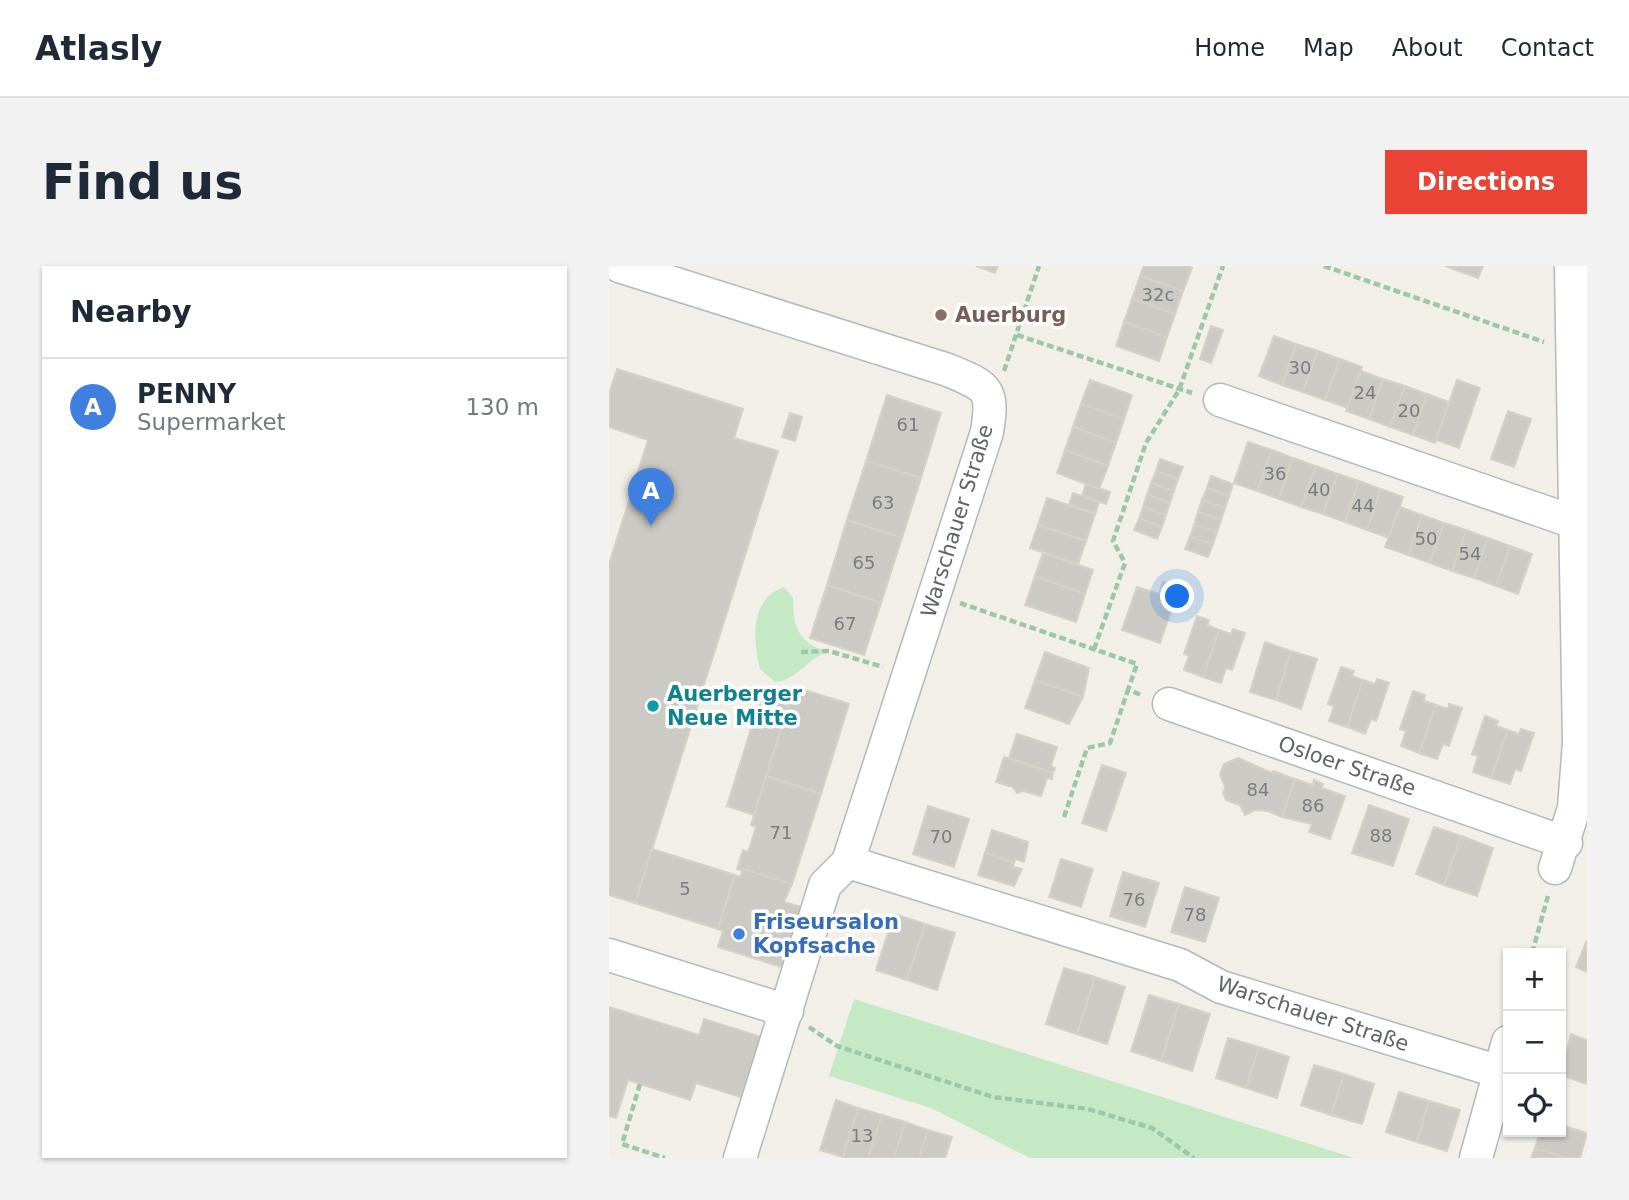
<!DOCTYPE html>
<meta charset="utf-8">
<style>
body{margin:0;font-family:"DejaVu Sans",sans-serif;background:#f2f2f3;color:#1f2937}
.controls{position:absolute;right:21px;bottom:21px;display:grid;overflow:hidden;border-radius:0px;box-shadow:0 2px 5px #0004}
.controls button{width:63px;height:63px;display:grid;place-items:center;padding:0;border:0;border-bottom:2px solid #e0e1e3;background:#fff;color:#1f2937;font:35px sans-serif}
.you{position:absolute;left:569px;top:331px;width:24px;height:24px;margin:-18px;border:5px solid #fff;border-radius:50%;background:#1a73e8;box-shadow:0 0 0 10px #1a73e833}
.badge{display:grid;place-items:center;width:46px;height:46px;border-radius:50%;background:#ea4335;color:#fff;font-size:23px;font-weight:700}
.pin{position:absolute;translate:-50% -58px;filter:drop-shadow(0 2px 4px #0008)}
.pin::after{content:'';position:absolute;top:37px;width:24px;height:21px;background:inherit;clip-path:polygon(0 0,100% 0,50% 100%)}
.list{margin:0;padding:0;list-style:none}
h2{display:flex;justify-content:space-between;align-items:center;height:91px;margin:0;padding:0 28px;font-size:30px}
h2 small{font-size:23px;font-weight:400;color:#747a83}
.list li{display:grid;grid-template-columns:46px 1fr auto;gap:21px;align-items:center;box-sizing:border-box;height:98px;padding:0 28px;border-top:2px solid #e0e1e3}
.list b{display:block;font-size:26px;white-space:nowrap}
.list p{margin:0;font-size:23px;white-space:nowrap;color:#747a83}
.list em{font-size:23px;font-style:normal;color:#747a83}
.icon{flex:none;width:38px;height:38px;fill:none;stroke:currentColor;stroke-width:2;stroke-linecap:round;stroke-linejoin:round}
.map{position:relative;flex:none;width:978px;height:892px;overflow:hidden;border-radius:0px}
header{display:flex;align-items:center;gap:42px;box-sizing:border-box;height:98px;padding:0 35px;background:#fff;border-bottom:2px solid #e0e1e3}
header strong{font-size:33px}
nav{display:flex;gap:38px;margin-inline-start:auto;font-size:24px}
.intro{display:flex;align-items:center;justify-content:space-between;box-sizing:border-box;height:168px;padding:0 42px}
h1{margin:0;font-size:49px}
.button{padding:18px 32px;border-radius:0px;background:#ea4335;color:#fff;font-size:24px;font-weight:700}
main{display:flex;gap:42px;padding:0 42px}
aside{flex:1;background:#fff;border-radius:0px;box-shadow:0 2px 5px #0004}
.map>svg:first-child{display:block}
</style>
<header>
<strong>Atlasly</strong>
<nav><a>Home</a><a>Map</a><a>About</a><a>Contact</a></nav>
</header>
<div class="intro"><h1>Find us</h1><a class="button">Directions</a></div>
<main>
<aside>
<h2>Nearby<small></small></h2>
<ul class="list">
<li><span class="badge" style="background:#3f7fe0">A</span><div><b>PENNY</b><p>Supermarket</p></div><em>130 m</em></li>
</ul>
</aside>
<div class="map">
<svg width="978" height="892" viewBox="0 0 978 892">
<rect width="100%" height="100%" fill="#f1efe8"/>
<!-- green -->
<g fill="#c5e8c5">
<path d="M175 321 184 332C184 358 188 375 214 384L213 388C197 396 184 416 166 416L151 403C144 375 140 333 175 321Z"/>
<path d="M245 733 745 892H421L322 842 220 810Z"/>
</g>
<!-- building -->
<g fill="#cccac5" stroke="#d6d1c6" stroke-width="2">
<path d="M367 0H389L386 7Z"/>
<path d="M535 0H578L583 2 574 25 531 10Z"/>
<path d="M836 0H874L869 12Z"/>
<path d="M531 10 574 25 566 48 523 33Z"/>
<path d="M523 33 566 48 558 71 515 56Z"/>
<path d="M515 56 558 71 550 95 507 80Z"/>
<path d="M602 60 614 64 602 97 591 93Z"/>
<path d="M665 70 687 78 673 119 650 110Z"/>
<path d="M687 78 709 85 694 126 673 119Z"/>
<path d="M709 85 731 93 716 134 694 126Z"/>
<path d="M731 93 753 101 739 142 716 134Z"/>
<path d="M8 103 134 143 125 172 169 185 26 637 0 629V298L39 174 0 161V128Z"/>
<path d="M752 105 774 113 760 153 737 145Z"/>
<path d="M774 113 796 120 781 161 760 153Z"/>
<path d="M481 114 523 129 515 153 472 138Z"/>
<path d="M848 114 871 122 850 182 827 174Z"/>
<path d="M796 120 818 128 804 169 781 161Z"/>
<path d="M818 128 840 136 826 177 804 169Z"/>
<path d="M278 129 332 147 312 212 257 195Z"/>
<path d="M472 138 515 153 507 177 464 161Z"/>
<path d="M899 145 922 153 905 201 882 193Z"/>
<path d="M181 147 193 151 186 175 173 171Z"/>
<path d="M464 161 507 177 499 200 456 184Z"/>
<path d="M639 176 663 184 648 225 625 217Z"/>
<path d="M456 184 499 200 490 223 448 207Z"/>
<path d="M663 184 684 192 670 233 648 225Z"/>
<path d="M684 192 707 200 692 241 670 233Z"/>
<path d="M551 193 574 201 569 213 547 205Z"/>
<path d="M257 195 312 212 293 272 238 254Z"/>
<path d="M707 200 729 208 714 248 692 241Z"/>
<path d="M547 205 569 213 565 225 542 217Z"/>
<path d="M729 208 750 215 736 256 714 248Z"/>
<path d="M602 210 624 218 620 230 598 222Z"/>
<path d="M750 215 772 223 758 264 736 256Z"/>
<path d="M542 217 565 225 561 237 538 229Z"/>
<path d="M477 218 501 226 497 238 473 230Z"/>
<path d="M598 222 620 230 616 242 593 234Z"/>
<path d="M772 223 794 231 780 272 758 264Z"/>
<path d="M464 227 490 236 486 248 460 239Z"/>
<path d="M538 229 561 237 557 249 534 241Z"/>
<path d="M438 232 486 248 477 275 429 259Z"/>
<path d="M593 234 616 242 612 254 589 246Z"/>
<path d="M534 241 557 249 553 261 530 253Z"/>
<path d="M791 241 813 249 799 289 776 281Z"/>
<path d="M589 246 612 254 608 266 585 259Z"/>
<path d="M813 249 835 257 821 297 799 289Z"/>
<path d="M530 253 553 261 548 273 525 264Z"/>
<path d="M238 254 293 272 272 337 218 319Z"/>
<path d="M835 257 857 264 843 305 821 297Z"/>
<path d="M429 259 477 275 469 298 421 282Z"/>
<path d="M585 259 608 266 604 278 581 271Z"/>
<path d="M857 264 879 272 865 312 843 305Z"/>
<path d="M581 271 604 278 599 291 576 283Z"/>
<path d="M879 272 901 280 887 320 865 312Z"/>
<path d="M901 280 923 288 909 328 887 320Z"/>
<path d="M434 287 484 304 476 328 426 310Z"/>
<path d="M426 310 476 328 467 356 416 339Z"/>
<path d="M554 316 570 322 551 377 513 364 528 321 550 328Z"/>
<path d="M218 319 272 337 255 389 201 372Z"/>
<path d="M588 350 600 354 598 359 610 364 594 411 575 404 580 390 575 388Z"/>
<path d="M624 363 636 367 623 404 617 402 612 417 594 411 610 364 622 368Z"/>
<path d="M656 376 682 385 667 434 641 426Z"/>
<path d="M682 385 708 393 692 443 667 434Z"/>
<path d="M436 386 480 402 474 431 426 414Z"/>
<path d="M732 401 745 405 743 410 754 414 738 461 720 455 725 440 719 438Z"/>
<path d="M768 413 780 417 767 455 762 453 756 468 738 461 754 414 766 418Z"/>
<path d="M426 414 474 431 460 458 416 442Z"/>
<path d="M155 421 183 429 145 549 118 540Z"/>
<path d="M186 421 240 438 212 528 157 510Z"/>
<path d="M804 425 816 429 815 435 827 439 810 487 792 480 797 465 791 463Z"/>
<path d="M840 438 853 442 840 480 834 478 828 493 810 487 827 439 839 443Z"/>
<path d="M876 450 889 455 887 460 899 464 882 512 864 506 869 490 863 488Z"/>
<path d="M912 463 925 467 912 505 906 503 901 518 882 512 899 464 910 468Z"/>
<path d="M408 468 448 481 442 500 446 502 444 507 400 492Z"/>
<path d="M395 491 444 507 443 513 438 512 432 530 414 525 408 527 404 521 387 516Z"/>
<path d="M629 492 663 507 664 505 686 513 673 551 659 545 646 544 636 549 631 539 617 534 614 527 616 521 611 508 615 498Z"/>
<path d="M493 499 517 507 497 565 473 557Z"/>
<path d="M157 510 212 528 183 618 128 603 134 584 139 586 143 574 147 561 142 559Z"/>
<path d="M686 513 704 519 705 514 714 518 713 522 736 530 721 573 700 566 703 558 673 551Z"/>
<path d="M760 539 800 553 784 600 743 587Z"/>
<path d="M319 540 360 553 345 601 304 588Z"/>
<path d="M825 561 852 570 835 619 807 608Z"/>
<path d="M383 564 419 576 415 596 407 593 405 597 376 587Z"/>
<path d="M852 570 884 582 868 630 835 619Z"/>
<path d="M43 583 126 609 109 663 26 637Z"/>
<path d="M376 587 405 597 404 601 413 603 405 620 369 609Z"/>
<path d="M452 593 484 603 472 641 440 631Z"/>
<path d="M134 603 183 618 175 636 198 643 179 703 109 681 114 665 109 663 126 609 131 611Z"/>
<path d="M514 606 550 617 536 661 501 650Z"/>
<path d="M576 621 610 632 596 676 562 666Z"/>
<path d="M285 648 316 658 298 714 267 704Z"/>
<path d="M316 658 346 667 328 724 298 714Z"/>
<path d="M978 674V706L967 701Z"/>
<path d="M455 702 486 711 468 768 437 758Z"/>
<path d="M486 711 516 721 498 778 468 768Z"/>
<path d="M540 729 570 738 552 795 522 785Z"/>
<path d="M570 738 601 748 583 805 552 795Z"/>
<path d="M0 741 90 769 95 753 156 772 138 833 87 817 81 834 19 814 7 852 0 850Z"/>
<path d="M962 768 978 774V818L952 809Z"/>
<path d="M619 772 650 781 637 822 607 812Z"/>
<path d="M650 781 680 791 668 832 637 822Z"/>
<path d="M705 799 735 808 722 849 692 839Z"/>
<path d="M735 808 765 818 753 858 722 849Z"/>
<path d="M790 826 820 835 808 876 777 866Z"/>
<path d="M227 834 249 842 234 891 211 884Z"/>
<path d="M820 835 851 844 838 885 808 876Z"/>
<path d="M249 842 273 849 259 892H237L234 891Z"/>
<path d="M273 849 296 856 285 892H259Z"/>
<path d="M296 856 319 864 310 892H285Z"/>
<path d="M952 859 978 867 971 892H957L926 882 931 866H952Z"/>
<path d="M319 864 343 871 336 892H310Z"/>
<path d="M926 882 957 892H922Z"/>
</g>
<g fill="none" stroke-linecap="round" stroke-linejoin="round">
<!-- minor casing -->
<g stroke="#b5b8bc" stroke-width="35">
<g id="minor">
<path d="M10 0 339 104C379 121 385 122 378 166L239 596 571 699 612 721 891 806"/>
<path d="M611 134 968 257"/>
<path d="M560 438 957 577"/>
<path d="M946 602 965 542 970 477 962 0"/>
<path d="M0 689 178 745"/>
<path d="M131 892 216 619 239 596"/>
<path d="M867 892 899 776"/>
</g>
</g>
<!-- path -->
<g stroke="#9cc7a9" stroke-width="4.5" stroke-dasharray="7 3.5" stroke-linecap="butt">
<path d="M715 0 935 76"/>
<path d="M408 69 583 127"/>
<path d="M395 105 430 0"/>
<path d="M351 337 528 398 519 424 533 429"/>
<path d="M485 383 516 297 504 275 537 177 570 124 614 0"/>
<path d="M192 386 220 385 274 401"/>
<path d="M455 551 478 482 501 477 519 424"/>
<path d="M923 687 939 630"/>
<path d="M200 761 228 780 384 831 479 843 543 862 585 892"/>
<path d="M31 818 13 878 56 892"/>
</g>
<!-- minor -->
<use href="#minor" stroke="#fff" stroke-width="32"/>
</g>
<!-- markers -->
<circle fill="#8d6e63" stroke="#fff" stroke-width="2.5" cx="332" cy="49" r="7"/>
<circle fill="#0f9aa8" stroke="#fff" stroke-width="2.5" cx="44" cy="440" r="7"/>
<circle fill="#3f7fe0" stroke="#fff" stroke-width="2.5" cx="130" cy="668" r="7"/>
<g text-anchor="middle" stroke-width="7" stroke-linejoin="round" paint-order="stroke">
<!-- number labels -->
<g font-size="18" fill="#7a7d7f">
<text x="549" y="35">32c</text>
<text x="691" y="108">30</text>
<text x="756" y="133">24</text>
<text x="800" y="151">20</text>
<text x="299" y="165">61</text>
<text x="666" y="214">36</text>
<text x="710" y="230">40</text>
<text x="274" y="243">63</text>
<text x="754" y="246">44</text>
<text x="817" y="279">50</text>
<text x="861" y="294">54</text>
<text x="255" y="303">65</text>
<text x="236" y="364">67</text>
<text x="649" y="530">84</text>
<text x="704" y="546">86</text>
<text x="172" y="573">71</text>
<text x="772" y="576">88</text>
<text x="332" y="577">70</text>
<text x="76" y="629">5</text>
<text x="525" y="640">76</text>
<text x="586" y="655">78</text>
<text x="253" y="876">13</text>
</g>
<!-- education labels -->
<g font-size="21" font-weight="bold" fill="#785e54" stroke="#fff" text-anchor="start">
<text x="346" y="56">Auerburg</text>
</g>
<!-- street labels -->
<g font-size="21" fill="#5f6368" stroke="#fff">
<text transform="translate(348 255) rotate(-73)" y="7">Warschauer Straße</text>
<text transform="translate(738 500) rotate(19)" y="7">Osloer Straße</text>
<text transform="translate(704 748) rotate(18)" y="7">Warschauer Straße</text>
</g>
<!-- culture labels -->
<g font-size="21" font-weight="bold" fill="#0d838f" stroke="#fff" text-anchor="start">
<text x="58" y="435">Auerberger<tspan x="58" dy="24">Neue Mitte</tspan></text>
</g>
<!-- shop labels -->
<g font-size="21" font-weight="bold" fill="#366cbe" stroke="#fff" text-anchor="start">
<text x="144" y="663">Friseursalon<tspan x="144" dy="24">Kopfsache</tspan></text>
</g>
</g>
</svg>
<div class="controls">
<button>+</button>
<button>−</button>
<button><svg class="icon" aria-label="locate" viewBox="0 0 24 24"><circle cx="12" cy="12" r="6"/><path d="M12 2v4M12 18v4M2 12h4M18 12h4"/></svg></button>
</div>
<div class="you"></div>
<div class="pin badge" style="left:42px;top:260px;background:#3f7fe0">A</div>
</div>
</main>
